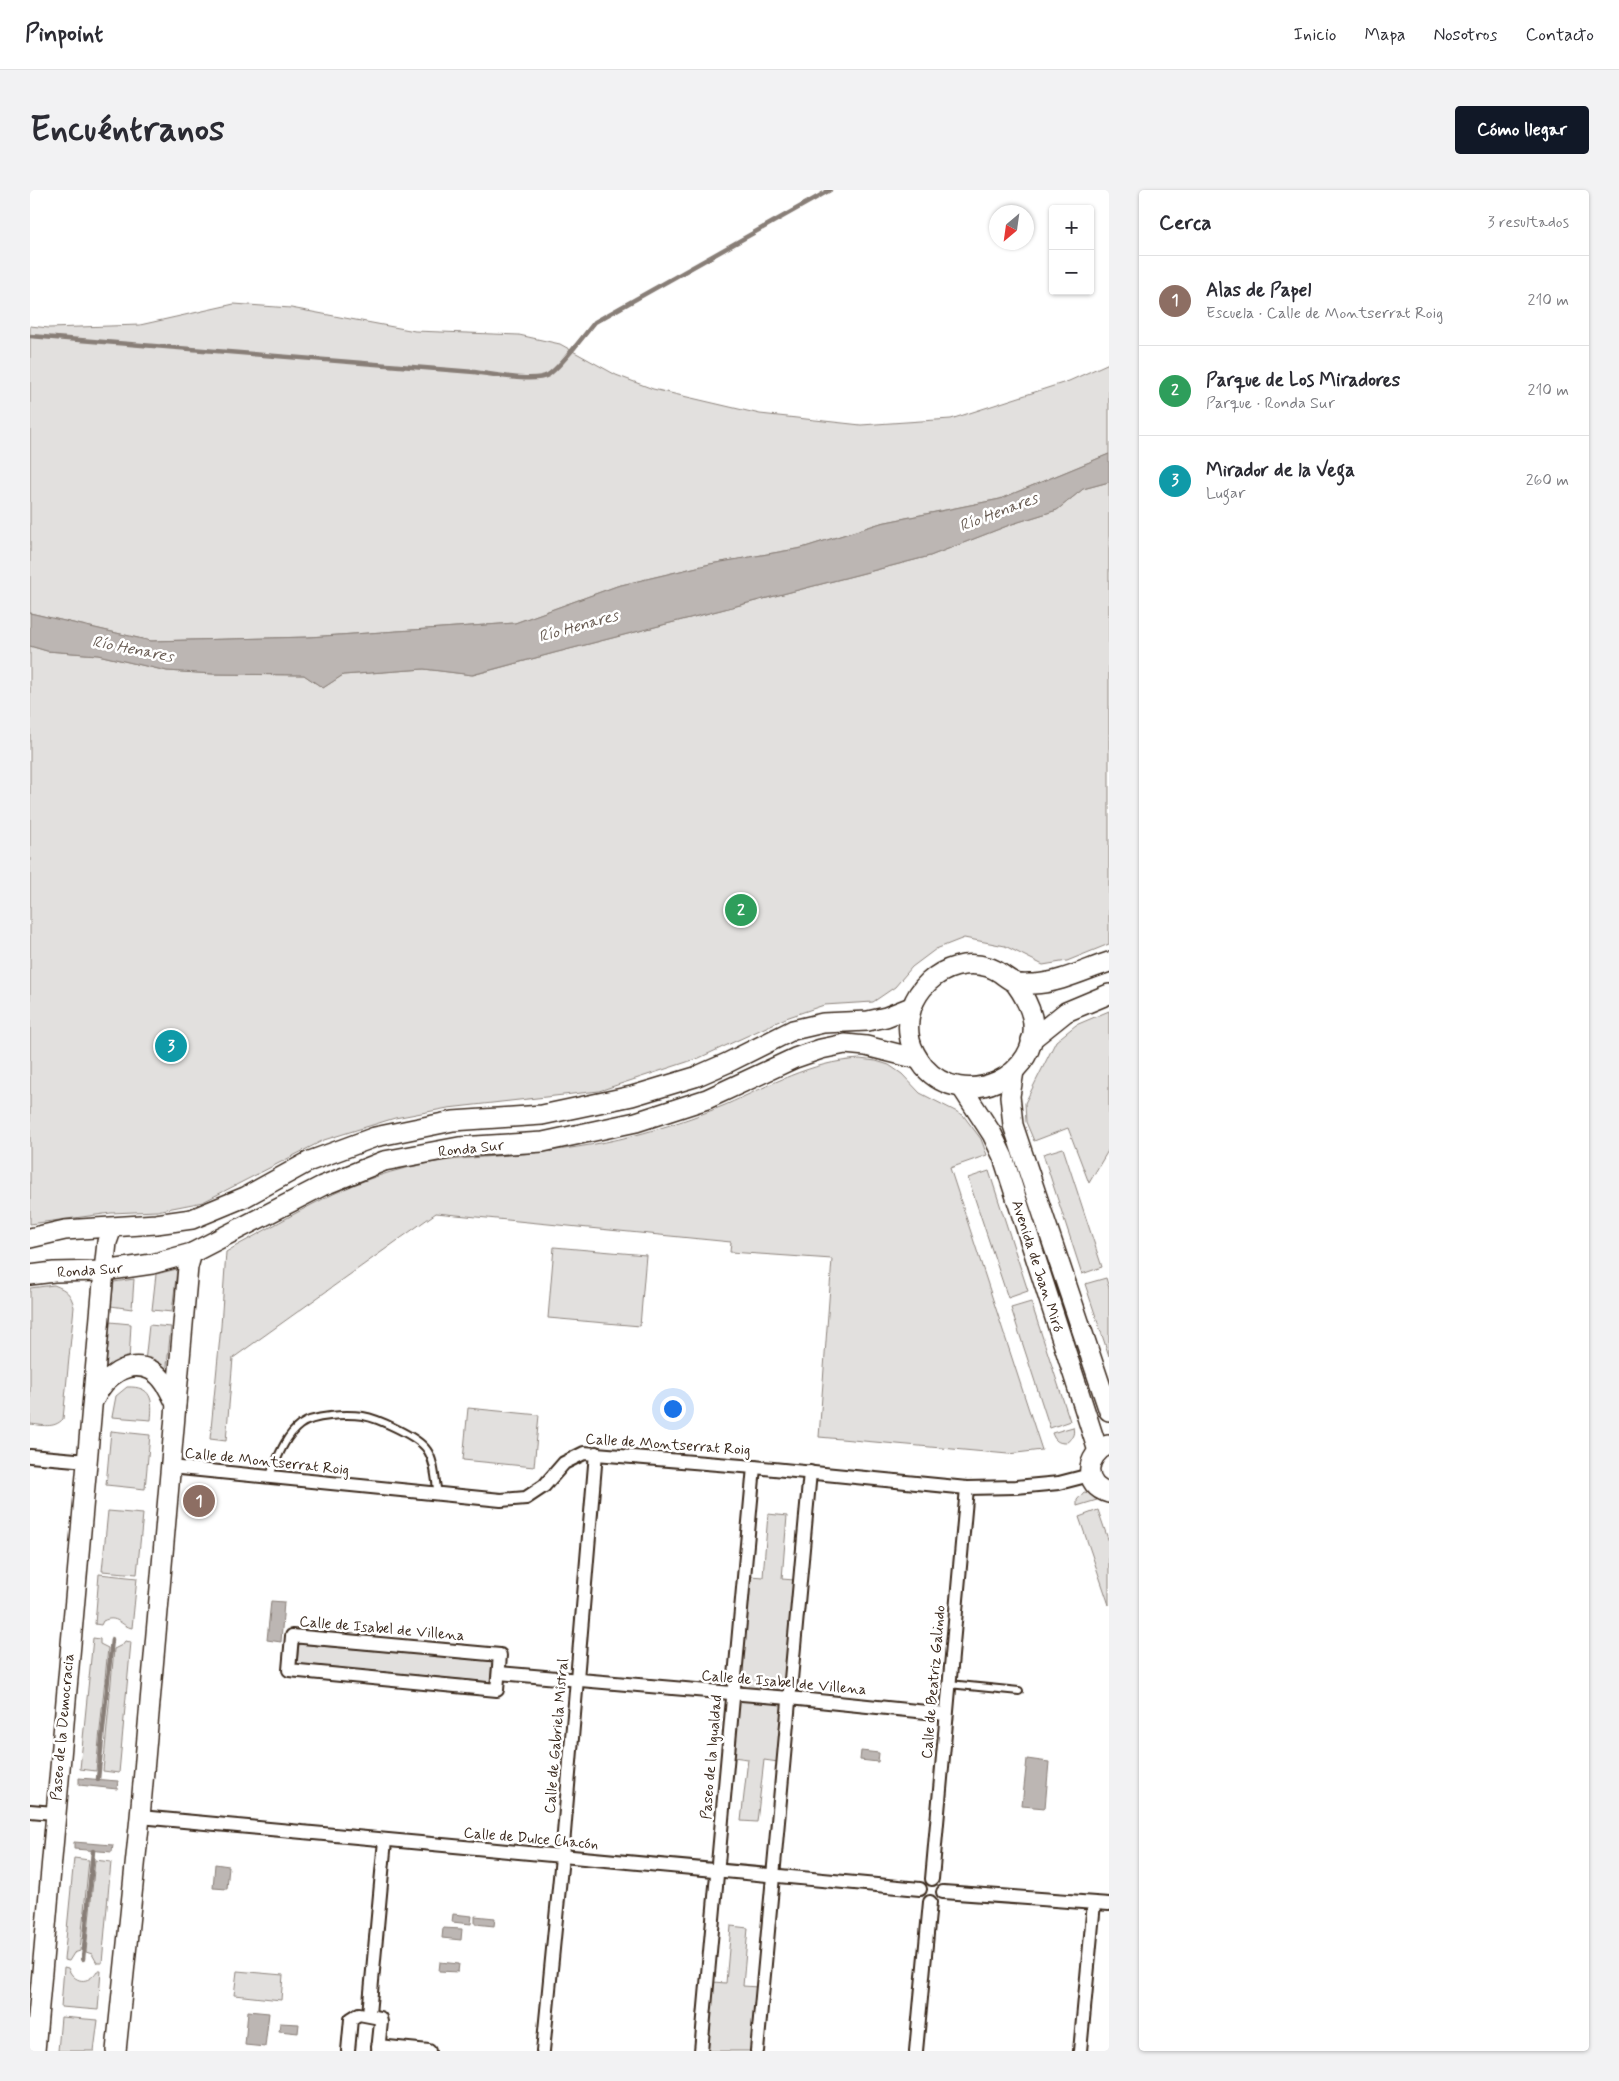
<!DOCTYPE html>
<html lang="es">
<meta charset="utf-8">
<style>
body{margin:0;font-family:Mynerve,sans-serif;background:#f2f2f3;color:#2b2b33}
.controls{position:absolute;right:15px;top:15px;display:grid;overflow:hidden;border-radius:5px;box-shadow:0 1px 4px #0004}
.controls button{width:45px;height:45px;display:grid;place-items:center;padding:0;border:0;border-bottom:1px solid #e1e1e2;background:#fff;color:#2b2b33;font:25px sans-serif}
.compass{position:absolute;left:959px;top:15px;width:45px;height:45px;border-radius:50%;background:#fff;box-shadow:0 1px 4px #0004;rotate:209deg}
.you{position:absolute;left:642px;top:1218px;width:18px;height:18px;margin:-12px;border:4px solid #fff;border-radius:50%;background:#1a73e8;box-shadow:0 0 0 8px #1a73e833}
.badge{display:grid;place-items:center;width:32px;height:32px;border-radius:50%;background:#111827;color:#fff;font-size:16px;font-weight:700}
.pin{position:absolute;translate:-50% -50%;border:2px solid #fff;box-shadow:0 1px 5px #0006}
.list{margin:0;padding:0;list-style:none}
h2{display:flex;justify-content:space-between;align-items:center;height:65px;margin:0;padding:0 20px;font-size:21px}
h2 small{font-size:16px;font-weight:400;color:#7c7c81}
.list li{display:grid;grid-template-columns:32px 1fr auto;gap:15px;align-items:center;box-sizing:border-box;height:90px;padding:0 20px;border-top:1px solid #e1e1e2}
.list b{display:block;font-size:19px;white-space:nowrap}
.list p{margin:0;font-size:16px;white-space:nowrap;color:#7c7c81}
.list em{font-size:16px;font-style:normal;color:#7c7c81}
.map{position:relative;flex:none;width:1079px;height:1861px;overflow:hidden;border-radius:5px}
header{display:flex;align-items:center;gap:30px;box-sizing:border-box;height:70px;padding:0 25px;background:#fff;border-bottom:1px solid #e1e1e2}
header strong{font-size:24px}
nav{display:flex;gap:28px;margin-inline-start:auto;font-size:18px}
.intro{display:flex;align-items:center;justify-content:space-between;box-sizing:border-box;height:120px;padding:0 30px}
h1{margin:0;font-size:35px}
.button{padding:12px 22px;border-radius:5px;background:#111827;color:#fff;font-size:18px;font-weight:700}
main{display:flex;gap:30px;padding:0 30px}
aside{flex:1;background:#fff;border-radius:5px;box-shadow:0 1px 4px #0004}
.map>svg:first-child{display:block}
</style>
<header>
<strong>Pinpoint</strong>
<nav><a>Inicio</a><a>Mapa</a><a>Nosotros</a><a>Contacto</a></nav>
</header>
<div class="intro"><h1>Encuéntranos</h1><a class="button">Cómo llegar</a></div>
<main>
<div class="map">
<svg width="1079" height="1861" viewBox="0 0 1079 1861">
<rect width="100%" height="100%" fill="#fff"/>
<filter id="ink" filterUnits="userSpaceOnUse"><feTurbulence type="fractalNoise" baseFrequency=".02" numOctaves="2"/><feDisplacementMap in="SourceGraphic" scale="10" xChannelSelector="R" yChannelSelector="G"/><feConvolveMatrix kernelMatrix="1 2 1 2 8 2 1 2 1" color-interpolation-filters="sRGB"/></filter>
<g filter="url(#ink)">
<!-- green -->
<g fill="#e2e0de" stroke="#8e857e">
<path d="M204 114 261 118 385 141 489 145 530 154 586 185 623 199 730 224 831 235 921 229 1039 191 1079 173V264L970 309 851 333 772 358 680 374 587 396 485 433 279 447 121 451 0 423V136L19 138 110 135Z"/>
<path d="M1079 292V754L1037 771 1013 775 975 756 934 748 906 759 882 777 865 797 843 812 794 815 756 828 669 868 569 901 418 918 365 928 294 950 173 1012 127 1021 81 1023 0 1034V456L17 461 68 465 137 481 183 484 274 485 293 498 313 485 394 479 443 485 524 463 900 366 982 334 1027 320 1053 299Z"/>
<path d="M1079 821V959L1059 993 1038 938 1004 951 996 932 995 913 1026 851 1046 835Z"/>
<path d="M830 869 846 871 859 875 872 884 890 903 933 925 951 949 957 965 920 978 1012 1260 978 1264 789 1247 802 1069 700 1062 701 1052 406 1023 203 1168 196 1251 180 1249 191 1136 196 1062 206 1056C266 1024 317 990 385 976 421 968 457 967 494 964 530 960 567 955 602 946 633 938 666 927 695 915 741 895 779 872 830 869Z"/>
<path d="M1033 958 1072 1077 1052 1084 1013 964Z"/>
<path d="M959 981 998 1101 978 1108 938 988Z"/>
<path d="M524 1057 616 1065 610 1136 518 1128Z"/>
<path d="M147 1079 142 1122 122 1120 126 1084Z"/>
<path d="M1076 1088 1079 1098V1166L1055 1094Z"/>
<path d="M104 1089 102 1119 81 1116 84 1092Z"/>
<path d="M24 1095C37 1100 41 1104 44 1117L33 1229C24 1239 12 1235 0 1234V1098Z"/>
<path d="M1001 1112 1040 1231 1020 1238 981 1118Z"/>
<path d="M80 1132 101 1134 99 1172 76 1180Z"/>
<path d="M119 1135 141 1137 136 1185 115 1172Z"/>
<path d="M97 1197C122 1196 123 1210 121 1230L82 1227 86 1206Z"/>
<path d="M438 1218 509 1225 504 1277 433 1270Z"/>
<path d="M1043 1237C1045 1245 1042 1248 1036 1253 1028 1253 1025 1251 1022 1243Z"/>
<path d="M81 1241 120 1245 115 1299 76 1295Z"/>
<path d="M1054 1302 1060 1303 1067 1310 1047 1316V1310Z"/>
<path d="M1068 1320 1079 1352V1415L1049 1327Z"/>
<path d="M78 1321 113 1324 107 1384 72 1381Z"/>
<path d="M738 1324 757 1326 752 1389 764 1390 754 1501 710 1498 720 1386 733 1387Z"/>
<path d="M69 1384 107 1388 102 1438C91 1436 87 1424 73 1431L71 1435 65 1434Z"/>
<path d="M63 1448 70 1449V1454L78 1458 66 1581 50 1579Z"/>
<path d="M95 1451 101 1452 89 1583 73 1581 84 1459 92 1455Z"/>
<path d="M269 1454 462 1471 460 1492 267 1474Z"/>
<path d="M710 1508 754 1513 748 1572 734 1570 727 1632 711 1631 718 1569 703 1567Z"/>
<path d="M44 1668 59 1670 50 1761 44 1763 39 1771 34 1770Z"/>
<path d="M65 1670 81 1672 72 1773H67L62 1764 56 1762Z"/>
<path d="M701 1736 718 1738 713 1796 728 1797 722 1861H677L683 1792 696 1793Z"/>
<path d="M34 1777 38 1778C44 1793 58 1795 67 1781H71L68 1820 31 1817Z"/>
<path d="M207 1781 253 1785 251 1810 204 1805Z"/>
<path d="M31 1827 68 1830 64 1861H28Z"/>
</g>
<!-- water -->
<g fill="#bcb6b3" stroke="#887e77">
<path d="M1079 264V292L1053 299 1027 320 982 334 900 366 524 463 442 485 394 479 313 485 293 498 274 485 183 484 137 481 68 465 17 461 0 456V423L121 451 279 447 485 433 587 396 680 374 772 358 851 333 970 309Z"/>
<path d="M241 1411 254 1412 251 1452 237 1450Z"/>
<path d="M831 1561 849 1563 848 1572 830 1570Z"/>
<path d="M997 1569 1019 1572 1015 1618 992 1616Z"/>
<path d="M49 1588 88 1591 87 1599 49 1595Z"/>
<path d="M44 1652 83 1655 82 1662 44 1659Z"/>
<path d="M185 1674 199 1676 197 1699 183 1698Z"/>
<path d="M423 1724 442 1726 441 1734 422 1732Z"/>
<path d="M445 1726 465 1728 464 1736 445 1734Z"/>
<path d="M413 1738 432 1739 431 1750 412 1748Z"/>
<path d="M410 1772 429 1774 428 1782 409 1781Z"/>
<path d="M218 1821 239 1823 235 1857 215 1855Z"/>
<path d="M250 1833 269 1834 268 1843 249 1841Z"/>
</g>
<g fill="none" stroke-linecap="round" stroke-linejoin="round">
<!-- stream -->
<g stroke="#887e77" stroke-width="4.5">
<path d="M0 146 444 182C461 184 504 193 518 185 531 177 554 145 565 132L800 0"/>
<path d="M68 1589 82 1449"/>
<path d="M53 1769 63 1661"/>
</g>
<!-- lane casing -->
<g stroke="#3b2a1e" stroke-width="10">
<g id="lane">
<path d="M239 1287C247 1270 254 1247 270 1235 283 1225 316 1224 333 1226 347 1228 389 1247 397 1260 405 1271 405 1290 408 1304"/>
<path d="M919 1494 989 1501"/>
</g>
</g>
<!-- street casing -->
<g stroke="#3b2a1e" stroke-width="16">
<g id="street">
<path d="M0 1266 57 1271"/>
<path d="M140 1277 471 1310 496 1308 514 1296 534 1273 554 1263 724 1277 937 1298 986 1297 1029 1293 1060 1285"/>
<path d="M262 1446 470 1465 467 1500 259 1480Z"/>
<path d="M469 1483 759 1508 916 1524"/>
<path d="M0 1621 24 1623"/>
<path d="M110 1627 890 1699"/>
<path d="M902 1689 937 1298"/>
<path d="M913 1702 1079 1714"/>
<path d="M339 1824 355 1650"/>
<path d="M348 1856 399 1861"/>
<path d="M318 1861 321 1829 329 1824 350 1828 351 1832 348 1861"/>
<path d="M513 1861 532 1667 566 1263"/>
<path d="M671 1861 724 1277"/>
<path d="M727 1861 780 1282"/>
<path d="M886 1861 900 1712"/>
<path d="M1050 1861 1064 1713"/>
</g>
</g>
<!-- secondary casing -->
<g stroke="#3b2a1e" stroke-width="22">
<g id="secondary">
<path d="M985 793C993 804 999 814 1002 827 1014 887 933 922 894 877 888 869 882 860 880 850 870 805 914 764 958 777 969 780 975 788 984 792 988 795 997 794 1003 794 1029 793 1055 780 1079 772"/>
<path d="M1001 850 1036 822 1079 804"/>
<path d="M984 881 980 906 983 935 1079 1221"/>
<path d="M932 898 962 944 973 967 1068 1261"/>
<path d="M0 1048 35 1040 126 1034 162 1029 215 1007 280 971 345 947 423 931 512 925 602 906 665 887 697 873 763 840 793 833 838 831 856 827 881 817"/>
<path d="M0 1085 24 1082 74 1081 122 1074 162 1063 292 996 354 971 429 957 513 952 606 932 677 909 765 868 791 859 815 854 836 856 888 869"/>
<path d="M65 1208C74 1187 98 1169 121 1180 134 1187 140 1202 146 1214"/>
<path d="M1078 1255C1055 1265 1052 1296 1079 1303"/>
<path d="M5 1861 74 1081 77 1052 82 1038"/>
<path d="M86 1861 110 1627 158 1077 162 1063"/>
</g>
</g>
<!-- lane -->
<use href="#lane" stroke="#fff" stroke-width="6"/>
<!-- street -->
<use href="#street" stroke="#fff" stroke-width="12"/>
<!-- secondary -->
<use href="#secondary" stroke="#fff" stroke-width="19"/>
</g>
</g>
<g text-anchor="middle" stroke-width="5" stroke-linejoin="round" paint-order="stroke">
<!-- street labels -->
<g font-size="15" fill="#3b2a1e" stroke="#fff">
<text transform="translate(441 958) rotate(-6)" y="5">Ronda Sur</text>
<text transform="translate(1008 1076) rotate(72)" y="5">Avenida de Joan Miró</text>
<text transform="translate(60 1080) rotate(-4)" y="5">Ronda Sur</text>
<text transform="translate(638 1254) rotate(4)" y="5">Calle de Montserrat Roig</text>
<text transform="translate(237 1271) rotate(6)" y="5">Calle de Montserrat Roig</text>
<text transform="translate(352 1438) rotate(5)" y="5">Calle de Isabel de Villena</text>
<text transform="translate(754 1492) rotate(5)" y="5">Calle de Isabel de Villena</text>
<text transform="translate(903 1492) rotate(-85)" y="5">Calle de Beatriz Galindo</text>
<text transform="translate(32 1537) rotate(-85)" y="5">Paseo de la Democracia</text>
<text transform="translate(526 1546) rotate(-85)" y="5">Calle de Gabriela Mistral</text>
<text transform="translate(681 1567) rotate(-85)" y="5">Paseo de la Igualdad</text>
<text transform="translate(501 1648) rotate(5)" y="5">Calle de Dulce Chacón</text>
</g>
<!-- water labels -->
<g font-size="16" font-style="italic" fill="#685b52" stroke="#fff">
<text transform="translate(968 321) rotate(-21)" y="6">Río Henares</text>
<text transform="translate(548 435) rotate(-16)" y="6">Río Henares</text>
<text transform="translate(103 458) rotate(11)" y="6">Río Henares</text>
</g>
</g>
</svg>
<div class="controls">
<button>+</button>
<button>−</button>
</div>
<svg class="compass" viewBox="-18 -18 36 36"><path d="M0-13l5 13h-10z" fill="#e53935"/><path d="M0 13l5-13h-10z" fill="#7c7c81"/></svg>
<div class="you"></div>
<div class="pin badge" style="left:169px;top:1311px;background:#8d6e63">1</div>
<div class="pin badge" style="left:711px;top:720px;background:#2e9e5b">2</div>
<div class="pin badge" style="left:141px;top:856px;background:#0f9aa8">3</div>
</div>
<aside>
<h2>Cerca<small>3 resultados</small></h2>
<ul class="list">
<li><span class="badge" style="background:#8d6e63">1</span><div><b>Alas de Papel</b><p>Escuela · Calle de Montserrat Roig</p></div><em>210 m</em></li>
<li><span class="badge" style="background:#2e9e5b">2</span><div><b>Parque de Los Miradores</b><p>Parque · Ronda Sur</p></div><em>210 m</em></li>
<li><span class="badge" style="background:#0f9aa8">3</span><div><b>Mirador de la Vega</b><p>Lugar</p></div><em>260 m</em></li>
</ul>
</aside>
</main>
